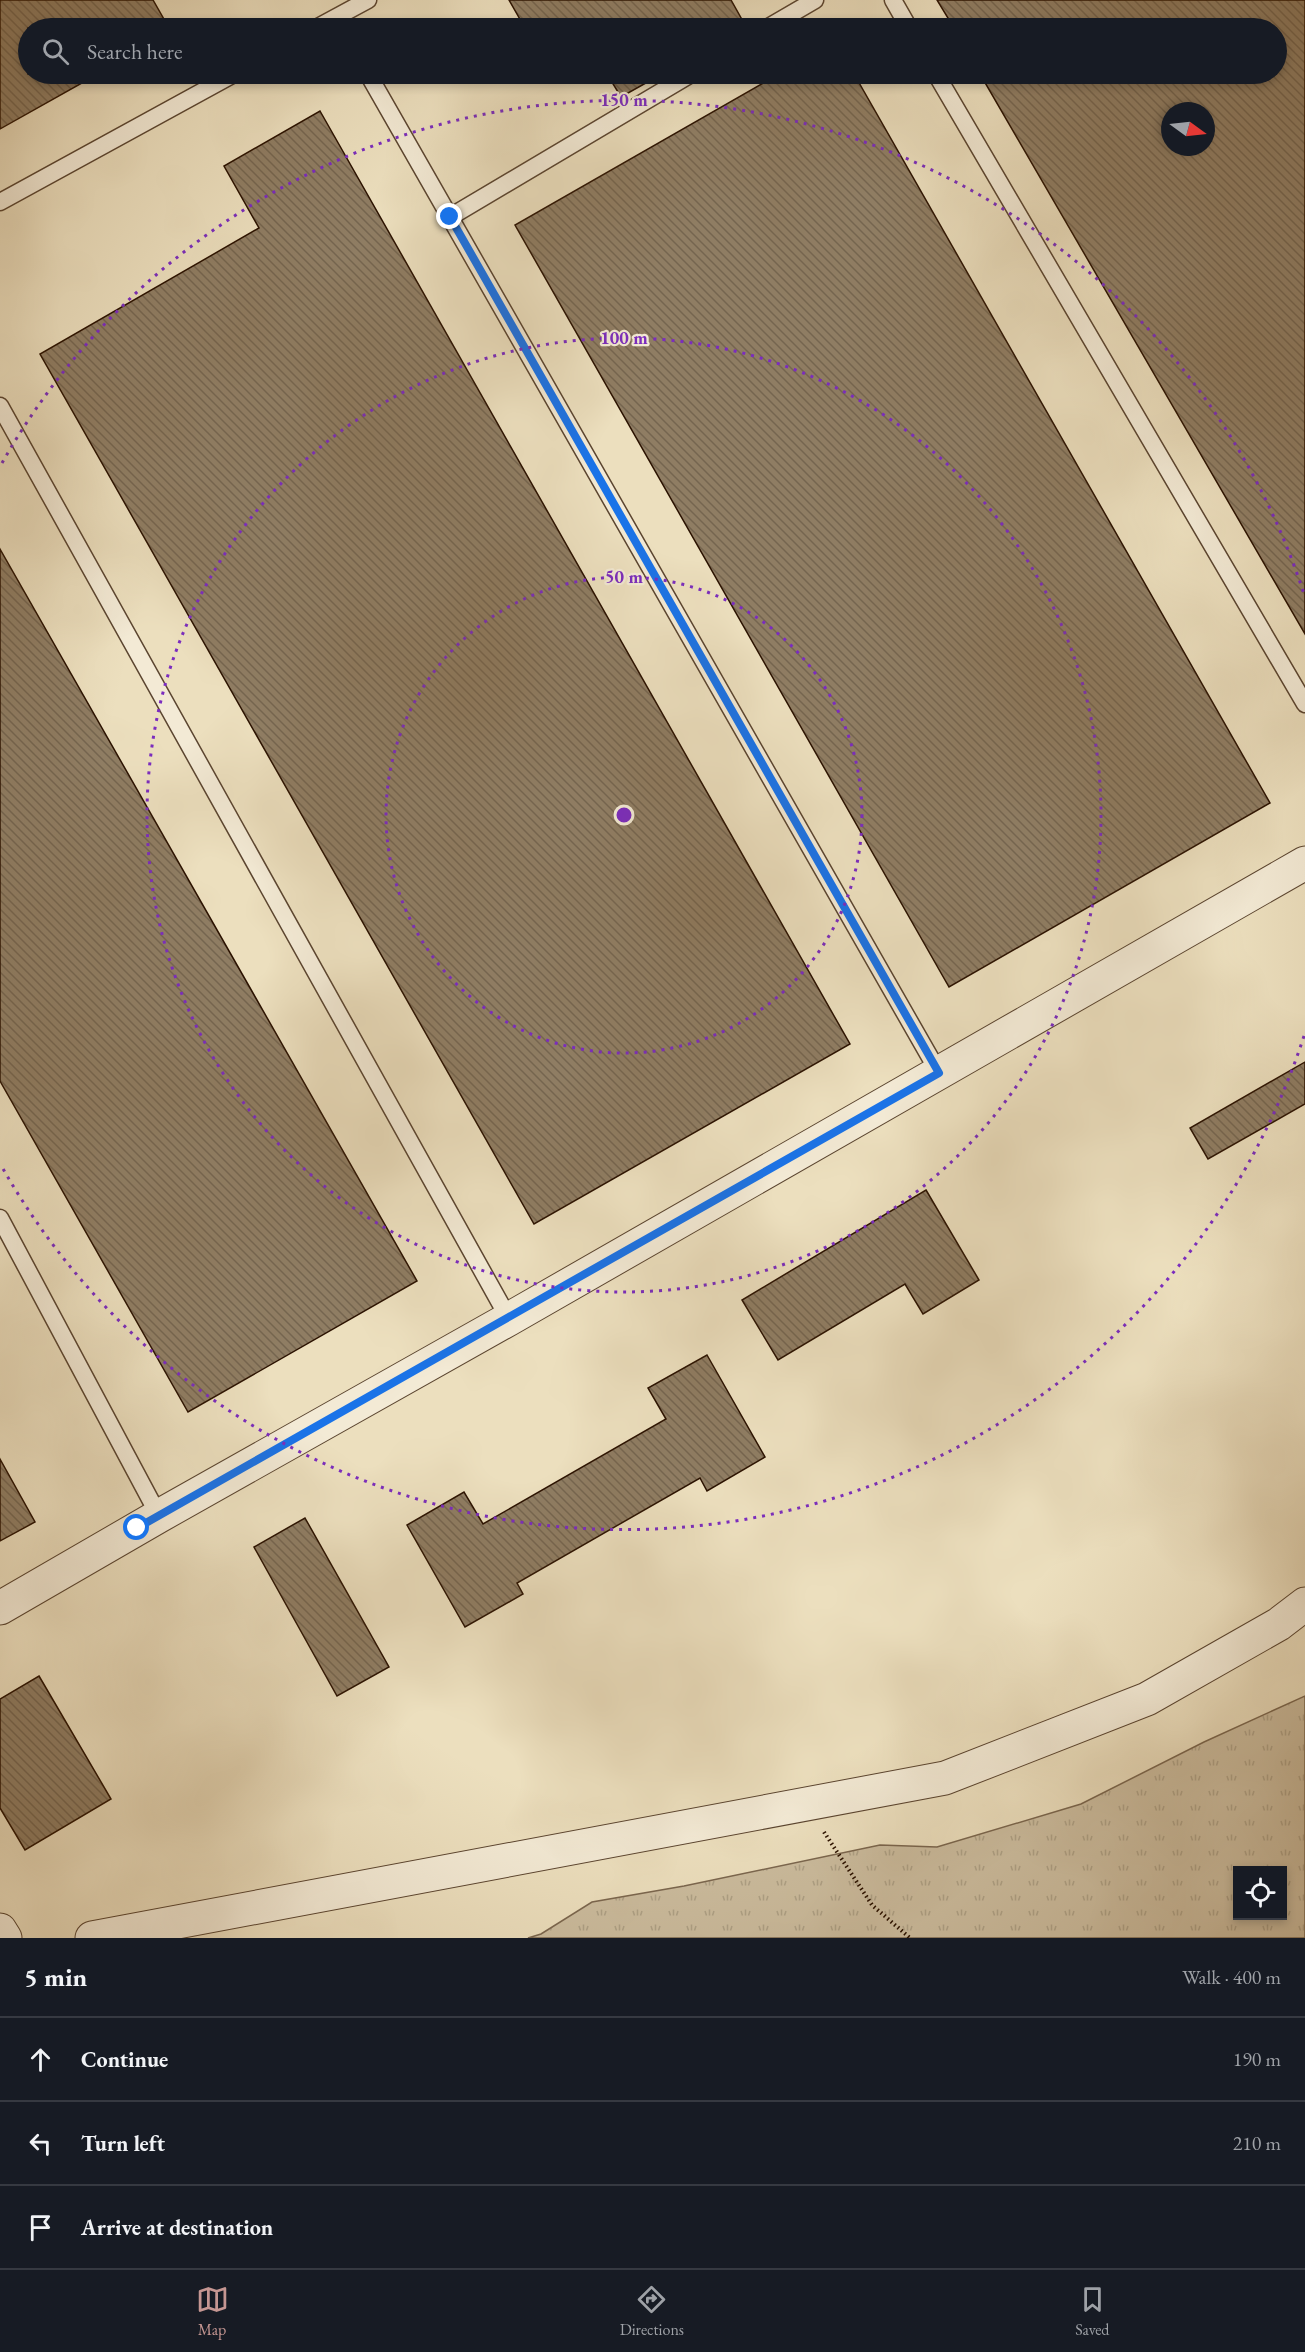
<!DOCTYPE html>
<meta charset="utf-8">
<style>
body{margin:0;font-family:"EB Garamond",serif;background:#242831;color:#f1f3f6}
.controls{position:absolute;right:18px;bottom:18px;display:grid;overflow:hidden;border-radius:0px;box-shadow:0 3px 9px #0003}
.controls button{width:54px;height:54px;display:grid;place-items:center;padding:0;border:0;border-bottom:2px solid #363941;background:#171b24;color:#f1f3f6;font:30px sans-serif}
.compass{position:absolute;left:1161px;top:102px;width:54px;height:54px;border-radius:50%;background:#171b24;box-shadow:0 3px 9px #0003;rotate:105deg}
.stop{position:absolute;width:18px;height:18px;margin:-14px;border:4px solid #1a73e8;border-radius:50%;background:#fff}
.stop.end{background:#1a73e8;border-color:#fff;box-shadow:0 2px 6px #0008}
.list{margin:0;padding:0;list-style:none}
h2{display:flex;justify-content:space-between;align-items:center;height:78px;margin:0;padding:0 24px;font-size:26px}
h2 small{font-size:20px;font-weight:400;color:#9ea1a6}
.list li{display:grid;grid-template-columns:39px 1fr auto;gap:18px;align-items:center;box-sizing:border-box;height:84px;padding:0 24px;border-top:2px solid #363941}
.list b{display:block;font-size:22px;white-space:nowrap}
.list em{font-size:20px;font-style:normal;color:#9ea1a6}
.icon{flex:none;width:33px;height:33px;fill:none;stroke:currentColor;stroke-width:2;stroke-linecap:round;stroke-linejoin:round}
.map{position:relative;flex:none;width:1305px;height:1938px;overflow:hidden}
.search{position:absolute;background:#171b24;box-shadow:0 3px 9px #0003;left:18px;right:18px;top:18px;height:66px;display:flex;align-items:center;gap:15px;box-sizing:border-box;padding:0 21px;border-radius:33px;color:#9ea1a6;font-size:22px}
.sheet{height:330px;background:#171b24}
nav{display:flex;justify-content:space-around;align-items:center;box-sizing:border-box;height:84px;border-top:2px solid #363941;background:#171b24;font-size:16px;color:#9ea1a6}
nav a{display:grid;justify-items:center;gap:3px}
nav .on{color:#c59692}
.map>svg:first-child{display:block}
</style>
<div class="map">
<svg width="1305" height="1938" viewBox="0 0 1305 1938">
<defs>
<pattern id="grass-tufts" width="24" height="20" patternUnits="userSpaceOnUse" patternTransform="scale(1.5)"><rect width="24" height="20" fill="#cbbc9e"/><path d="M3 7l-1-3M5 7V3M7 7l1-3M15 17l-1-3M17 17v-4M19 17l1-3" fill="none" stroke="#aea186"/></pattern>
<pattern id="building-back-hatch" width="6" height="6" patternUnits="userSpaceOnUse" patternTransform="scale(1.5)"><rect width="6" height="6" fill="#8f7d63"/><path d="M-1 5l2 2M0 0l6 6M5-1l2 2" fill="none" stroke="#75654f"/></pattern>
</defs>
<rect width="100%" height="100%" fill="#ecdfbe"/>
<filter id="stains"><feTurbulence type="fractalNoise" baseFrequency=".00333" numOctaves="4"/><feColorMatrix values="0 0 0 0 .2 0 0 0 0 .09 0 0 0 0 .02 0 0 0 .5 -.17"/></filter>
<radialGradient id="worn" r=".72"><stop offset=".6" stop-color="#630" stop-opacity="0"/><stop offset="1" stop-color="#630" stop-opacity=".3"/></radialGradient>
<!-- grass -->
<path fill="url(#grass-tufts)" stroke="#7b674f" stroke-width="1.5" fill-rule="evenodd" d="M1305 1696V1938H528L541 1934 592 1902 684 1886 880 1845 937 1847 1081 1804 1204 1742ZM1238 1870H1282V1916H1238Z"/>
<!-- building -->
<g fill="url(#building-back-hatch)" stroke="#2b1200" stroke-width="1.5" fill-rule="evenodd">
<path d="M0 0H153L169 28H28V74H98L0 129Z"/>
<path d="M509 0H731L745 25 739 28H525Z"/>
<path d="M937 0H1305V634L980 74H1276V28H954ZM1170 111H1206V147H1170Z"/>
<path d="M607 74H662L621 97Z"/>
<path d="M779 74H854L1270 803 949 987 515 225Z"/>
<path d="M320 111 850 1044 534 1224 40 354 259 228 224 166Z"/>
<path d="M0 549 417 1281 188 1412 0 1081Z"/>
<path d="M1305 1062V1104L1208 1159 1190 1128Z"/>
<path d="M926 1190 979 1280 923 1314 905 1284 778 1360 742 1300Z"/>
<path d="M707 1355 765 1457 707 1491 700 1478 517 1583 523 1594 465 1627 407 1525 464 1492 483 1524 666 1419 648 1388Z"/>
<path d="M0 1459 35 1522 0 1541Z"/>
<path d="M305 1518 389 1667 337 1696 254 1547Z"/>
<path d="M39 1676 111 1799 25 1850 0 1808V1699Z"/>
</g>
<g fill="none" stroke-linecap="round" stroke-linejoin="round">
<!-- lane casing -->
<g stroke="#5b4530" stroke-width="19">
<g id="lane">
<path d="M893 0 909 28"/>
<path d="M316 28 368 0"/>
<path d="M767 28 815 0"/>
<path d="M368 74 939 1073"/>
<path d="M936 74 1305 704"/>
<path d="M0 202 234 74"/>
<path d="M450 217 691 74"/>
<path d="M0 406 509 1319"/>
<path d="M0 1218 159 1516"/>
</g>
</g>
<!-- street casing -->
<g stroke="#5b4530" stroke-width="35">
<g id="street">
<path d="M0 1608 159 1516 509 1319 1305 863"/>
<path d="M0 1930 5 1938"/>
<path d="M92 1938 945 1778 1147 1699 1279 1624 1305 1604"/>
</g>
</g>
<!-- path -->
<path stroke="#2b1200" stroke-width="4" stroke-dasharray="1.5 3" stroke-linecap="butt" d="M824 1832 872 1905 910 1938"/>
<!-- lane -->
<use href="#lane" stroke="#f3ead5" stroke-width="16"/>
<!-- street -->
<use href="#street" stroke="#f3ead5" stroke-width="33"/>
</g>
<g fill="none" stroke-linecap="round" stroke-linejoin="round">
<!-- route -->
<path stroke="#1a73e8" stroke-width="8" d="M137 1528 939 1073 450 217"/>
</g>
<!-- distance rings -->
<g fill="none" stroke="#7b2cbf" stroke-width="3" stroke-dasharray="3 6">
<circle cx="624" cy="815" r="238"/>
<circle cx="624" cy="815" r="477"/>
<path d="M1304 1036A715 715 0 0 1 2 1167M2 463A715 715 0 0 1 1304 594"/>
</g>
<circle cx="624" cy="815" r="9" fill="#7b2cbf" stroke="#f3ead5" stroke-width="3"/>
<g font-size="18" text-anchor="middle" font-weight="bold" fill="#7b2cbf" stroke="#f3ead5" stroke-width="4.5" stroke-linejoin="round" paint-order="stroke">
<text x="624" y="106">150 m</text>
<text x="624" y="344">100 m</text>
<text x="624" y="583">50 m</text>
</g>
<rect width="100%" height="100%" filter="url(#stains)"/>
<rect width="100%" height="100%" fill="url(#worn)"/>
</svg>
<div class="controls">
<button><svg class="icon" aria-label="locate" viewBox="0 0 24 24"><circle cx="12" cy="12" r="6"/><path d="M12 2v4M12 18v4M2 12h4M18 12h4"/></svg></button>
</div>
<svg class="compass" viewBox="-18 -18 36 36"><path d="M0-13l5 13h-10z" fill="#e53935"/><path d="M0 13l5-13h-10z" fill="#9ea1a6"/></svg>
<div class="stop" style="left:137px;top:1528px"></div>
<div class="stop end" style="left:450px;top:217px"></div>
<div class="search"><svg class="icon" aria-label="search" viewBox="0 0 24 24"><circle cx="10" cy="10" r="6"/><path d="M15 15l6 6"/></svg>Search here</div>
</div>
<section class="sheet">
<h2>5 min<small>Walk · 400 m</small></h2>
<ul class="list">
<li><svg class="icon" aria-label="ahead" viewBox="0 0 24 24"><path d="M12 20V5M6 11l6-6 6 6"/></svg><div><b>Continue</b></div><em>190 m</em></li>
<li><svg class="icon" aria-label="left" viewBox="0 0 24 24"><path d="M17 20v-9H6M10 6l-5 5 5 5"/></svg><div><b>Turn left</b></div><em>210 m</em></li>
<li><svg class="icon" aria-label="arrive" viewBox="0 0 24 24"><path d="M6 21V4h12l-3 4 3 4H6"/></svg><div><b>Arrive at destination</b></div></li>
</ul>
</section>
<nav>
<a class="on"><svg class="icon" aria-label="map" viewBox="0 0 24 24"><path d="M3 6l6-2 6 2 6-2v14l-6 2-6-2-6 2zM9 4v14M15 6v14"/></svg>Map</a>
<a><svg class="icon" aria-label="directions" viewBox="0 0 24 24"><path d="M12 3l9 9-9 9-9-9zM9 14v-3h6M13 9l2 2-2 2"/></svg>Directions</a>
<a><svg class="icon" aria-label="saved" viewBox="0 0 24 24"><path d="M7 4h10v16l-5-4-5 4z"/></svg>Saved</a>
</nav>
